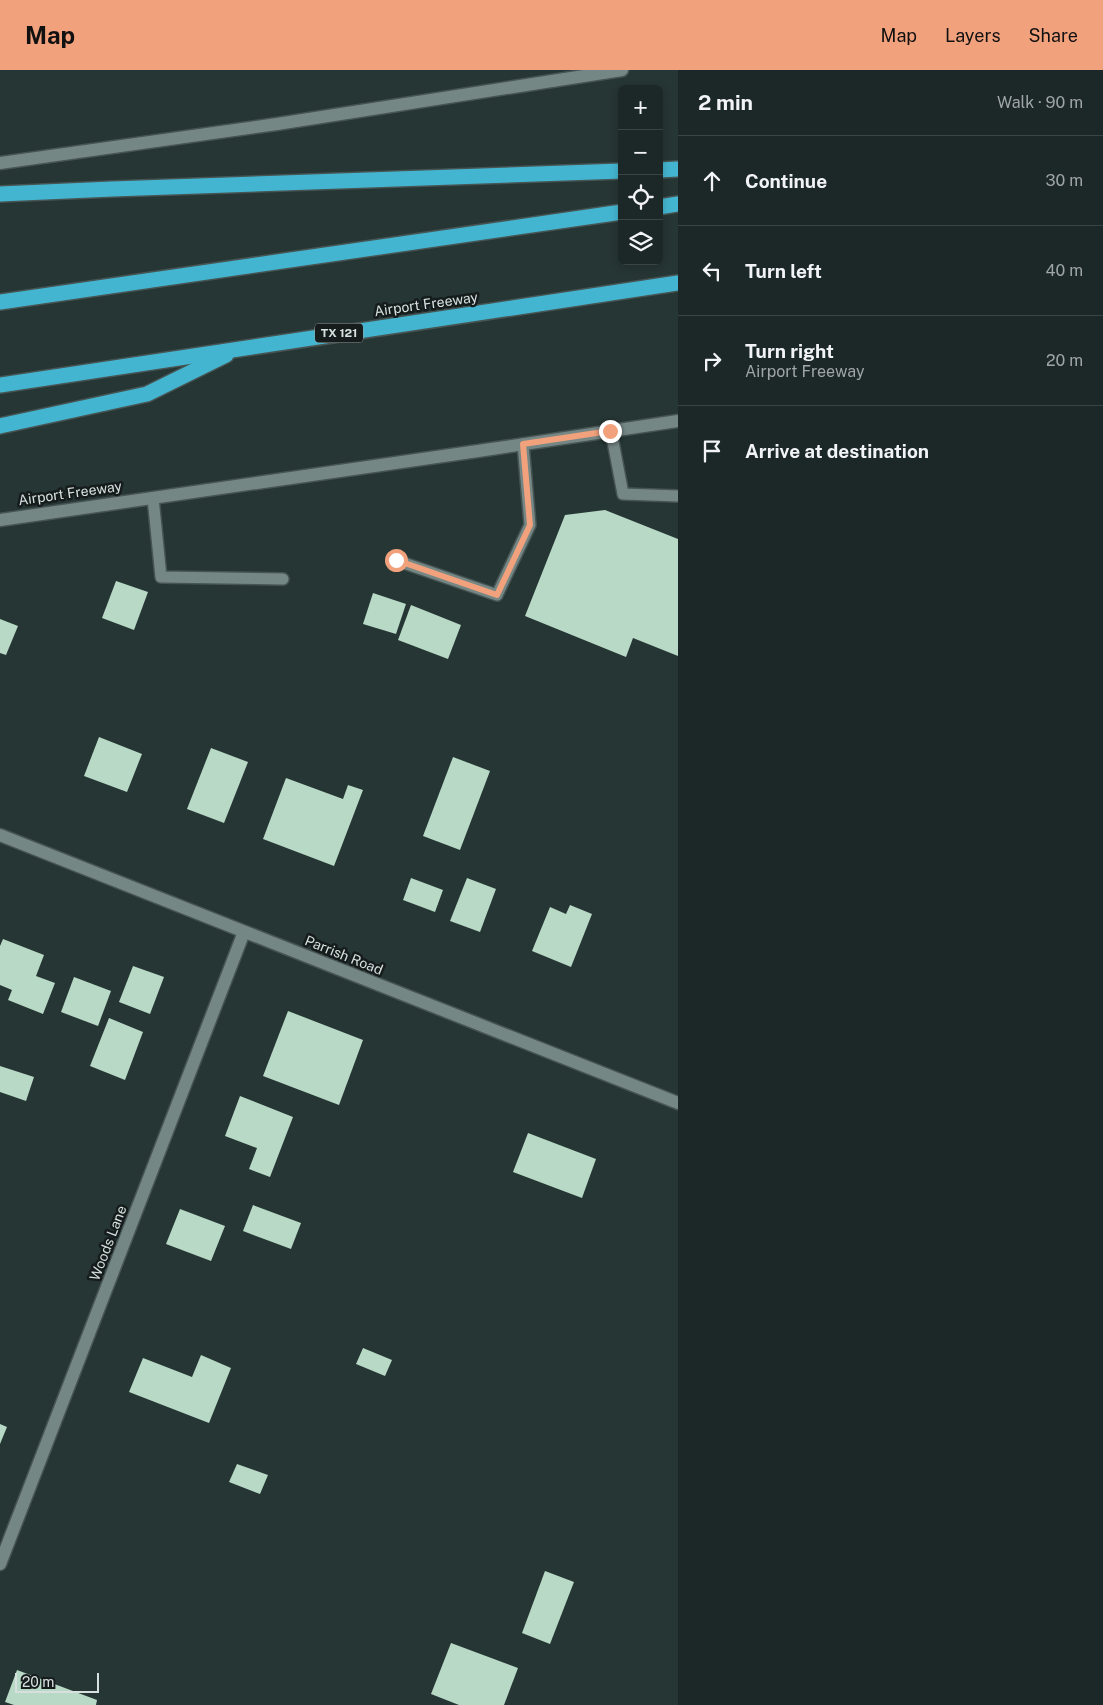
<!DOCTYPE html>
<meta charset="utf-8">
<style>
body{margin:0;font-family:"Public Sans",sans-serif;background:#25302f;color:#f1f3f6}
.controls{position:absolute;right:15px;top:15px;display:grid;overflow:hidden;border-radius:8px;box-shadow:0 2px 8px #0003}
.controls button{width:45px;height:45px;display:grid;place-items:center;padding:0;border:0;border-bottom:1px solid #3a4444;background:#1c2827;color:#f1f3f6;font:25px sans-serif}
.scale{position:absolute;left:15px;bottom:12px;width:84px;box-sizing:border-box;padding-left:5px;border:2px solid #d7e0df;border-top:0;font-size:14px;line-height:18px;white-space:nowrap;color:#d7e0df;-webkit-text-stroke:4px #151c1b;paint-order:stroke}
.stop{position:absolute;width:15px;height:15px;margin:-11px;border:4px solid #f1a17c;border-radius:50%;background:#fff}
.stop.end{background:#f1a17c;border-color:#fff;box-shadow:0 1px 5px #0008}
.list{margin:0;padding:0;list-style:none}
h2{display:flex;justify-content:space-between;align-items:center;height:65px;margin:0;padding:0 20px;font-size:21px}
h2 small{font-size:16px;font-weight:400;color:#a0a6a7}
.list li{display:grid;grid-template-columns:32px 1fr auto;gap:15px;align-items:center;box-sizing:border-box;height:90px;padding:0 20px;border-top:1px solid #3a4444}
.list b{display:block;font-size:19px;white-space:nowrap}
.list p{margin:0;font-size:16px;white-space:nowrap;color:#a0a6a7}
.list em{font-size:16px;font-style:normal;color:#a0a6a7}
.icon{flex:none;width:28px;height:28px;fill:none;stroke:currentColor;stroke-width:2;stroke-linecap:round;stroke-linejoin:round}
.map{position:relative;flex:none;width:678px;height:1635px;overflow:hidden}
header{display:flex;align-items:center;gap:30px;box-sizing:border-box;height:70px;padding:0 25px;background:#f1a17c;color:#111}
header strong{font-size:24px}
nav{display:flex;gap:28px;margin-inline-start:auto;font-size:18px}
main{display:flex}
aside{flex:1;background:#1c2827}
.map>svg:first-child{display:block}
</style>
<header>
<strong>Map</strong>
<nav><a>Map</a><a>Layers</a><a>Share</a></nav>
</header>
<main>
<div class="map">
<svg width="678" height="1635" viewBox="0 0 678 1635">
<rect width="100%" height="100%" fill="#263634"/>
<!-- building -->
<g fill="#b8d9c6">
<path d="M605 440 678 469V586L633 568 626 587 525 546 565 445Z"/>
<path d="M116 511 148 522 134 560 102 548Z"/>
<path d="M373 523 406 534 396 564 363 554Z"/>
<path d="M411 535 461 555 448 589 398 570Z"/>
<path d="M0 549 18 556 6 585 0 583Z"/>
<path d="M99 667 142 684 127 722 84 706Z"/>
<path d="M211 678 248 692 224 753 187 739Z"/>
<path d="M453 687 490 701 460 780 423 766Z"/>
<path d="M286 708 343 729 348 715 363 720 334 796 263 769Z"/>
<path d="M411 808 443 820 435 842 403 830Z"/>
<path d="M467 808 496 819 480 862 450 851Z"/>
<path d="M570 835 592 844 571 897 532 881 550 837 566 844Z"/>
<path d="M3 869 44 885 36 906 55 913 43 944 8 930 12 920 0 915V876Z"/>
<path d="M133 896 164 907 150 944 119 932Z"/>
<path d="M74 907 111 921 98 956 61 942Z"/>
<path d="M288 941 363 970 339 1035 263 1006Z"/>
<path d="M109 948 143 962 125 1010 90 996Z"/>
<path d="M0 996 34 1007 26 1031 0 1022Z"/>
<path d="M240 1026 293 1047 270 1107 249 1099 257 1078 225 1066Z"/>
<path d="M528 1063 596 1089 582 1128 513 1102Z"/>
<path d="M253 1135 301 1153 291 1179 243 1161Z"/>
<path d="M180 1139 225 1156 211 1191 166 1174Z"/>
<path d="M363 1278 392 1290 385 1306 356 1294Z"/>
<path d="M201 1285 231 1298 209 1353 129 1322 143 1288 192 1307Z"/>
<path d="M0 1354 7 1357 0 1374Z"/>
<path d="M237 1394 268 1405 260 1424 229 1412Z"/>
<path d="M545 1501 574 1512 550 1574 522 1563Z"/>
<path d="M451 1573 518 1598 504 1635H459L431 1624Z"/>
<path d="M17 1600 97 1630 96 1635H14L5 1632Z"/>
</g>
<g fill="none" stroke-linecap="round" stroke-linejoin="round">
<!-- lane casing -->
<g stroke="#465453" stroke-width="14">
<g id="lane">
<path d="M611 361 623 424 678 426"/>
<path d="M153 428 161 507 283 509"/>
<path d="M395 490 497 525 530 455 523 374"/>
</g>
</g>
<!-- street casing -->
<g stroke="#465453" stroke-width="15">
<g id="street">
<path d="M0 765 678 1033"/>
<path d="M0 1494 244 862"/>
</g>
</g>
<!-- secondary casing -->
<g stroke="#465453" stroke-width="15">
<g id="secondary">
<path d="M0 93 277 54 622 0"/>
<path d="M0 450 478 381 678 351"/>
</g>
</g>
<!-- highway casing -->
<g stroke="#465453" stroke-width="18">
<g id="highway">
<path d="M659 100 678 99"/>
<path d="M0 124 112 119 622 101"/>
<path d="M659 137 678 134"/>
<path d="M0 232 622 142"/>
<path d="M0 315 678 213"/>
<path d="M0 356 147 324 226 285"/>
</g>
</g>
<!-- lane -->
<use href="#lane" stroke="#758785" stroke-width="11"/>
<!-- street -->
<use href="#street" stroke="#758785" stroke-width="12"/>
<!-- secondary -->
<use href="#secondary" stroke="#758785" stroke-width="12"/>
<!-- highway -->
<use href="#highway" stroke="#44b5d0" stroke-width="15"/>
</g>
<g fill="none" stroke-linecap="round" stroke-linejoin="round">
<!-- route -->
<path stroke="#f1a17c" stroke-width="6" d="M396 490 497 525 530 455 523 374 610 361"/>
</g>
<g text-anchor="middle" stroke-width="5" stroke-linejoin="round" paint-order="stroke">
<!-- shield labels -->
<rect fill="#151c1b" stroke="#9da5a4" stroke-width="1" x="315" y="253.5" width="48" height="19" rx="4"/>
<g font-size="12" font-weight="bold" fill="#d7e0df">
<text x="339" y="267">TX 121</text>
</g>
<!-- street labels -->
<g font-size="14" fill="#d7e0df" stroke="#151c1b">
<text transform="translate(426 234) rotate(-8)" y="5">Airport Freeway</text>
<text transform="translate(70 423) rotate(-8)" y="5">Airport Freeway</text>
<text transform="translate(344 885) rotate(22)" y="5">Parrish Road</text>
<text transform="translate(108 1173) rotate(-69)" y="5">Woods Lane</text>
</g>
</g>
</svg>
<div class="controls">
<button>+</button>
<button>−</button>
<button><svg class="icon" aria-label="locate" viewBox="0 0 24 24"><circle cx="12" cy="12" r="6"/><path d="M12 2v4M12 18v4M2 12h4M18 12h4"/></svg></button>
<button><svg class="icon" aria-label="layers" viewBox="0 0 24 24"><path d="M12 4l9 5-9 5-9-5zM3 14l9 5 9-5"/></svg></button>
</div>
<div class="scale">20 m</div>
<div class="stop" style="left:396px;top:490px"></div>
<div class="stop end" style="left:610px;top:361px"></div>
</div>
<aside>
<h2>2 min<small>Walk · 90 m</small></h2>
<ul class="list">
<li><svg class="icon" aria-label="ahead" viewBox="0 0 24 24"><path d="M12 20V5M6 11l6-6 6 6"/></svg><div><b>Continue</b></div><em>30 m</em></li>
<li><svg class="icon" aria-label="left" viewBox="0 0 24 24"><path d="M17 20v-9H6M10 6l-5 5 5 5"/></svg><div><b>Turn left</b></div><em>40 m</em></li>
<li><svg class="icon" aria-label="right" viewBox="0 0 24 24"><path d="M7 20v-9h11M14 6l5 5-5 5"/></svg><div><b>Turn right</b><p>Airport Freeway</p></div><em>20 m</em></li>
<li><svg class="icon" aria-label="arrive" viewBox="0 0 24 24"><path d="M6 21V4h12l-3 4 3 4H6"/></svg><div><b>Arrive at destination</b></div></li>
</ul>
</aside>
</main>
